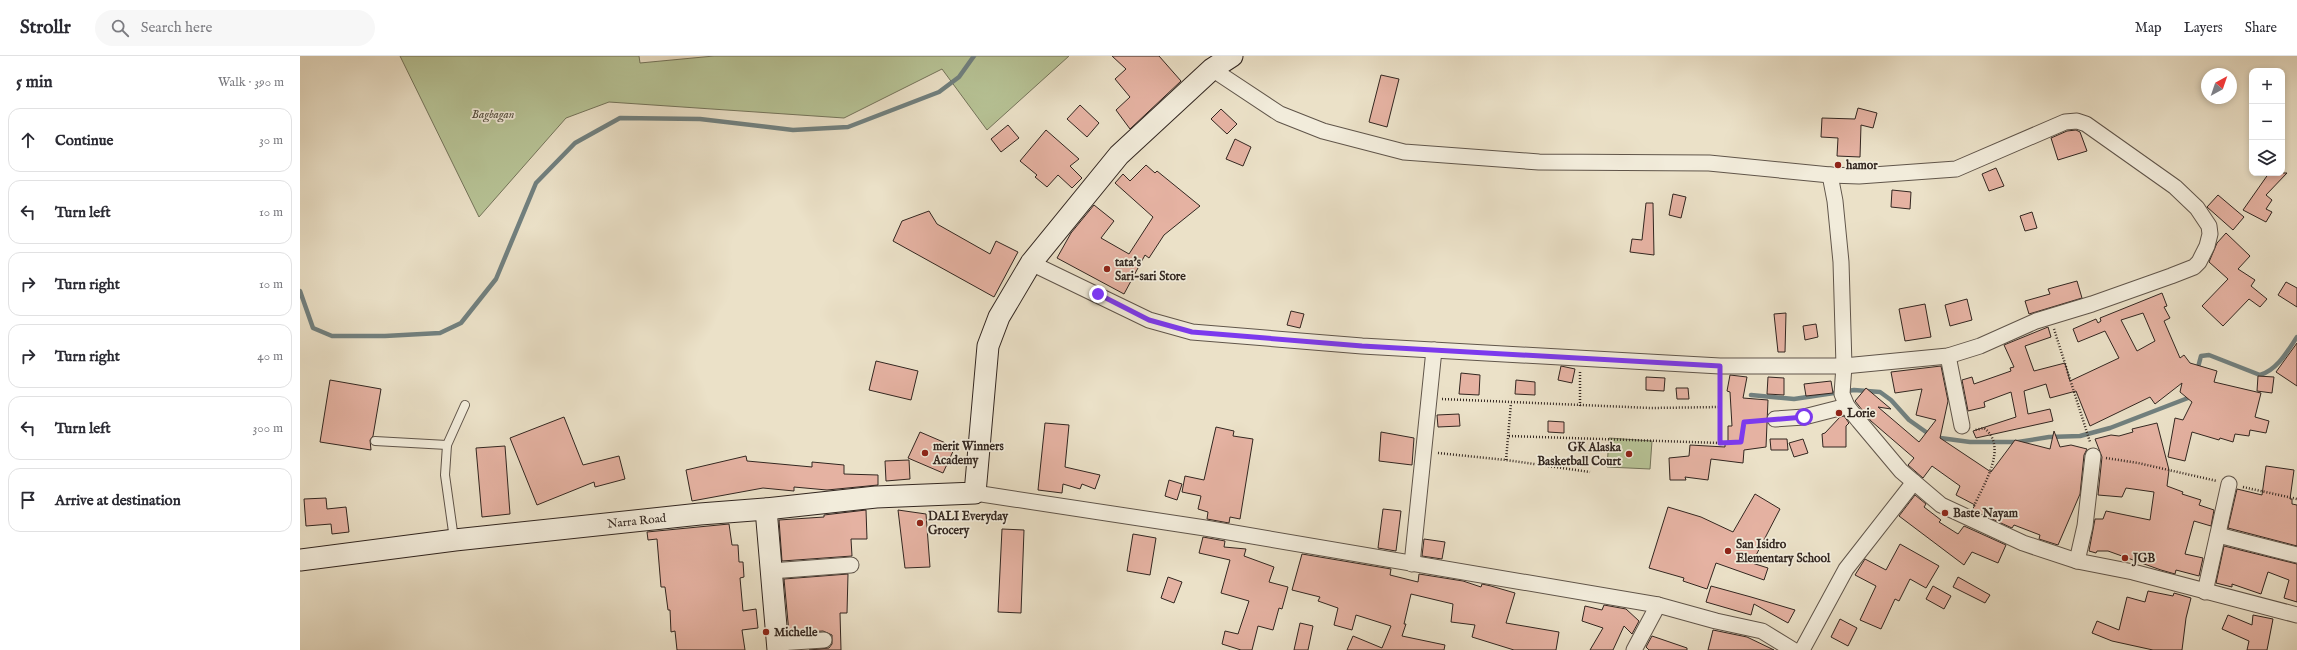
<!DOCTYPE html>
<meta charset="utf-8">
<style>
body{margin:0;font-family:"IM FELL English",serif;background:#f7f7f7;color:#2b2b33}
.controls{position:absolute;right:12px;top:12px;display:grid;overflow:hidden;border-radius:8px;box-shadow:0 2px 6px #0003}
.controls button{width:36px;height:36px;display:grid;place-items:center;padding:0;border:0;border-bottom:1px solid #e1e1e2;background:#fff;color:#2b2b33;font:20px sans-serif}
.compass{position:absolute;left:1901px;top:12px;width:36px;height:36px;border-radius:50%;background:#fff;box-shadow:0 2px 6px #0003;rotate:40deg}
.stop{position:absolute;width:12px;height:12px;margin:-9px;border:3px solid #7c3aed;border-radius:50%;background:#fff}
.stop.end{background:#7c3aed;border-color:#fff;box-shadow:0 1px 4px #0008}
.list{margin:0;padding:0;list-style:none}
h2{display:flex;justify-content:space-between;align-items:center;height:52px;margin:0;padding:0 16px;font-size:17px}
h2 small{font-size:13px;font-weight:400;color:#7c7c81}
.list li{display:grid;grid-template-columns:26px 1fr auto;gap:12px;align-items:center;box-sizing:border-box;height:64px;margin:0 8px 8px;padding:0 8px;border:1px solid #e1e1e2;border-radius:12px}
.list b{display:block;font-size:15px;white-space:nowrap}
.list em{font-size:13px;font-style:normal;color:#7c7c81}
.icon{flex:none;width:22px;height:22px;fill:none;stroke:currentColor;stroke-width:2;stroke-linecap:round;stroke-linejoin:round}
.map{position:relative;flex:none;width:1997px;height:594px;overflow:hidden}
header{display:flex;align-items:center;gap:24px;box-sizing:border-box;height:56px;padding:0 20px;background:#fff;border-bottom:1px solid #e1e1e2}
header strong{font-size:19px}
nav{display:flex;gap:22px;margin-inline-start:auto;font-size:14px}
.search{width:280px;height:36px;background:#f7f7f7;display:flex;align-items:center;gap:10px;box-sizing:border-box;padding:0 14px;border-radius:22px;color:#7c7c81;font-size:15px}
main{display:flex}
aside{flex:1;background:#fff}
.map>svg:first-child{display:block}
</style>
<header>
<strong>Strollr</strong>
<div class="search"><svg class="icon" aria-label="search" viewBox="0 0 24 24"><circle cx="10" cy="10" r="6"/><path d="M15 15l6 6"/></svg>Search here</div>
<nav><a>Map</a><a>Layers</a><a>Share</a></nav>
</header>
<main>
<aside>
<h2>5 min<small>Walk · 390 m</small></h2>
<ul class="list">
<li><svg class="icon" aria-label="ahead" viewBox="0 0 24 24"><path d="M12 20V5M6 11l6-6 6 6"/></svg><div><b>Continue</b></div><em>30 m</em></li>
<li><svg class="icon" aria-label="left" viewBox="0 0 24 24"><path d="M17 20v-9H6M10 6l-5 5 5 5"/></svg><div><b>Turn left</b></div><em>10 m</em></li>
<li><svg class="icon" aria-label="right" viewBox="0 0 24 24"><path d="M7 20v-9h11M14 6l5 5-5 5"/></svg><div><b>Turn right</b></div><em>10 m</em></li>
<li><svg class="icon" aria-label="right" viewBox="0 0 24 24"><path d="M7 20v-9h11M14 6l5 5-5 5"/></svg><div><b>Turn right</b></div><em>40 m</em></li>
<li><svg class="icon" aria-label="left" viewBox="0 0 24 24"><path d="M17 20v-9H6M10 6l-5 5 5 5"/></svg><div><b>Turn left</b></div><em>300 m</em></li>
<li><svg class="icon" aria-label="arrive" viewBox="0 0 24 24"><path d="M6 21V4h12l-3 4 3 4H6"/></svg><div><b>Arrive at destination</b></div></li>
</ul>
</aside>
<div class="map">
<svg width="1997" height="594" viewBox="0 0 1997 594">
<rect width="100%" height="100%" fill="#ebe1c8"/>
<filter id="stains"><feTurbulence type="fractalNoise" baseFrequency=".005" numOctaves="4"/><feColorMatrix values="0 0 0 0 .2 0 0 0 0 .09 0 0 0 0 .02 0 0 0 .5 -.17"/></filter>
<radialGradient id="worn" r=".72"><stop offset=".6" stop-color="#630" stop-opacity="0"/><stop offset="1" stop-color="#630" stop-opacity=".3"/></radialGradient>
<!-- green -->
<g fill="#b7c396" stroke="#74745b">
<path d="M100 0H339L340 7 414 0H769L687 74 642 13 544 62 309 46 266 62 179 161Z"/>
<path d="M1309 382 1352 385 1350 413 1307 411Z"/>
</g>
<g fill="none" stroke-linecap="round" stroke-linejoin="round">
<!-- stream -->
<g stroke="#71807f" stroke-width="4.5">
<path d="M0 235 13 272 32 280H85L140 277 161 267 196 223 236 127 275 87 320 62 400 63 493 74 548 71 639 36 659 21 674 0"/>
<path d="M1897 315 1901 300 1909 299 1960 319C1977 314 1987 296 1997 281"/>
<path d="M1451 339 1494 343 1554 334 1580 336 1591 344 1609 364 1633 381 1670 386H1718L1749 381 1780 380 1810 372 1888 342 1890 337"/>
</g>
</g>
<!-- building -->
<g fill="#e5b2a2" stroke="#322620" fill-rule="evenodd">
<path d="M812 0H859L881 25 830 73 816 54 830 41 815 23 826 13Z"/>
<path d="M1081 19 1099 23 1087 71 1069 66Z"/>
<path d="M780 49 799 67 787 81 767 63Z"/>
<path d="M1558 52 1577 57 1573 72 1561 69 1560 101 1537 100 1538 82 1521 81 1522 62 1555 63Z"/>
<path d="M921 53 937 68 927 78 911 63Z"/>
<path d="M708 69 719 82 701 96 691 83Z"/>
<path d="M746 74 779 103 770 110 782 122 772 132 758 119 747 131 735 121 737 119 720 105Z"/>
<path d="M1776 74 1780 76 1787 95 1758 104 1751 82 1767 75Z"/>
<path d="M935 83 951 91 943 110 926 103Z"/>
<path d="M846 109 855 117 857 115 900 150 864 179 849 202 845 199 824 238 757 202 771 177 794 149 814 165 801 182 829 198 853 161 815 127 823 118 830 125Z"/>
<path d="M1696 112 1704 130 1689 135 1682 118Z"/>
<path d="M1969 117H1987L1966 139 1972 144 1966 153 1972 156 1966 166 1943 154Z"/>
<path d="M1592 134 1611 136 1610 153 1591 151Z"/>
<path d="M1373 138 1386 141 1381 162 1369 159Z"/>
<path d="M1918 139 1944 161 1933 174 1907 151Z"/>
<path d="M1346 147H1353L1354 199 1330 196 1332 183 1342 184Z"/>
<path d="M629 155 637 168 690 198 696 185 718 196 694 241 593 185 602 165Z"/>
<path d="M1732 156 1737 172 1725 175 1720 160Z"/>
<path d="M1926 177 1950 200 1938 213 1955 224 1951 230 1967 243 1960 251 1949 243 1923 270 1902 250 1928 223 1909 206 1917 187Z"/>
<path d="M1777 225 1782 242 1729 258 1725 245 1750 238 1748 233Z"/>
<path d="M1986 226 1997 232V251L1978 239Z"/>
<path d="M1862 237 1867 250 1864 251 1870 262 1864 265 1880 302 1884 299 1890 307 1917 315 1914 326 1961 337 1955 361 1969 365 1966 377 1950 374 1949 380 1935 378 1933 386 1920 382 1919 384 1892 376 1885 405 1868 401 1875 362 1883 364 1892 346 1880 336 1882 327 1855 348 1850 341 1790 370 1776 335 1750 342 1746 328 1724 335 1728 358 1750 353 1753 365 1676 382 1673 375 1716 361 1711 336 1684 346 1685 351 1668 355 1662 324 1672 321 1674 328 1711 315 1710 312 1714 311 1704 289 1748 271 1751 281 1725 290 1734 315 1765 307 1770 325 1819 302 1805 275 1778 286 1773 273 1796 263 1798 267 1801 265 1800 262ZM1843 257 1855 285 1837 295 1821 264Z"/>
<path d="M1667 243 1672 264 1650 270 1645 249Z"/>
<path d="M1625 248 1631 281 1605 285 1599 253Z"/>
<path d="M991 255 1004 258 1000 272 987 269Z"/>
<path d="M1486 257 1485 296H1478L1474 258Z"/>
<path d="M1516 268 1518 281 1505 284 1503 270Z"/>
<path d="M1997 287V330L1976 316Z"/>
<path d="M576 305 618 315 611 344 569 334Z"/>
<path d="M1261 310 1275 313 1272 327 1258 324Z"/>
<path d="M1641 310 1648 345 1640 382 1691 416 1715 384 1750 393 1754 375 1760 391 1771 389 1787 393 1784 399 1780 438 1758 489 1739 483 1740 479 1714 469 1712 472 1672 454 1675 449 1656 439 1660 430 1632 410 1623 422 1608 409 1614 402 1571 365 1555 345 1566 332 1591 353 1578 351 1619 386 1636 364 1616 359 1622 333 1595 337 1591 316Z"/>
<path d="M1161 317 1180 319 1179 339 1159 338Z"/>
<path d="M1430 319 1447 321 1443 342 1468 344 1466 391 1444 394 1443 407 1411 403 1408 424 1385 421 1386 424H1370L1369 402 1389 400 1390 389 1425 391V387L1428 388V370H1432L1430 336 1427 335Z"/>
<path d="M1958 320 1974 321 1972 337 1957 335Z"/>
<path d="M1346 321 1365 322 1364 335 1346 334Z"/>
<path d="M1468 321 1484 322V339L1467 338Z"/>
<path d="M30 324 81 333 73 380 70 384 71 394 20 386Z"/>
<path d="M1216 324 1235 326V339L1215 338Z"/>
<path d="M1531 325 1533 337 1506 340 1504 328Z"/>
<path d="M1376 332H1388L1389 343H1377Z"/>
<path d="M1159 358 1160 370 1138 371 1137 359Z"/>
<path d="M1544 360 1549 367 1546 370V391H1523L1522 378 1525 377 1540 361Z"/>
<path d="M264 361 283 409 319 400 325 423 295 431 294 426 237 449 210 382Z"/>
<path d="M1248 365 1264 366V377L1248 376Z"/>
<path d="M745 367 769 369 765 411 800 419 795 433 782 428 780 433 763 428 762 437 738 434Z"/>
<path d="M1857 367 1869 414 1867 430 1883 436 1882 438 1901 444 1899 449 1914 454 1911 470 1894 465 1885 498 1903 502 1899 520 1876 514 1875 518 1861 514 1808 495H1797L1796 497 1789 495 1795 463H1803L1806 455 1850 464 1854 436 1826 432 1822 441 1798 439 1802 401 1795 383 1811 379 1819 380 1833 376 1832 373Z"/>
<path d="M916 371 934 375 933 380 953 383 940 463 930 461 929 467 907 463 908 456 898 453 901 440 882 436 885 420 904 424Z"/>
<path d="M620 376 655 391 643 417 608 402Z"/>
<path d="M1081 376 1114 382 1112 409 1079 405Z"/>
<path d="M1470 383H1487L1488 394H1471Z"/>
<path d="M1503 383 1508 397 1494 401 1489 387Z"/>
<path d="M205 390 210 458 182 461 176 392Z"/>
<path d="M446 400 447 405 512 411V406L544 409V418L578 419V429L527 434 494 431V435L463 432 392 445 386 414Z"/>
<path d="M609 404 610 423 586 425 585 405Z"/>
<path d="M1966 410 1994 414 1990 443H1992V448L1997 449V490L1928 472 1937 433 1962 439Z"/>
<path d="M869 424 882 428 877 444 865 440Z"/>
<path d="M1455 438 1480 453 1452 507 1468 512 1464 524 1416 507 1407 533 1383 525 1384 522 1349 512 1368 451 1401 461 1433 476Z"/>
<path d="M1615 439 1626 448 1624 451 1641 464 1639 466 1658 478 1664 470 1706 489 1698 507 1672 496 1664 509 1599 460Z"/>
<path d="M26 442 27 453 46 451 49 476 32 478 31 468 6 470 4 443Z"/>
<path d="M1083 453 1101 455 1096 495 1078 492Z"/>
<path d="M566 454 567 483H551L552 500 482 505 479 464 524 461V459Z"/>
<path d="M598 454 626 458 630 511 605 512Z"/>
<path d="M429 468 432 489H438L439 506H443L444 521 440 522 443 555 456 553 458 572 442 574 445 594H377L375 575 371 576 370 554H368L365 531H361L357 483 348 484 347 476Z"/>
<path d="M702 473 724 474 721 557 698 556Z"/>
<path d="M833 478 856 482 850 519 827 515Z"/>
<path d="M903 481 925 485 924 491 946 493 944 500 974 511 969 526 988 531 982 553 979 552 973 574 958 570 952 594H941L922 588 925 575 938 578 949 545 921 537 930 504 899 497Z"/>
<path d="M1124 483 1145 486 1142 503 1122 500Z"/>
<path d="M1600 488 1639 510 1626 532 1610 523 1599 545 1595 543 1581 573 1560 564 1576 530 1555 519 1565 503 1586 514Z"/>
<path d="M1924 490 1997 508V546L1984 542 1989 524 1968 516 1961 538 1932 528V531L1916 527Z"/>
<path d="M1002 498 1091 513 1090 519 1118 526 1119 518 1163 525 1181 531 1182 528 1191 530 1215 537 1206 567 1259 576 1256 594H1214L1172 581 1175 569 1151 566 1153 548 1111 538 1104 568H1106L1102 580 1145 589 1144 594H1047L1053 580 1082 592 1091 570 1056 559 1052 574 1034 569 1038 552 1018 545 1020 541 992 534Z"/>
<path d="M548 518 547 557H540L541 594H509L529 592 532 588V579L523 575 489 577 484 523Z"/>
<path d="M868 521 882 526 874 547 861 542Z"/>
<path d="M1658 521 1690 539 1685 547 1653 531Z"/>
<path d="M1411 530 1451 541 1495 554 1488 567 1454 548 1451 559 1406 546Z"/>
<path d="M1633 530 1651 540 1644 553 1626 543Z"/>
<path d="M1848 535 1873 540 1874 537 1891 542 1886 562 1882 594H1853L1812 585 1792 577 1797 565 1819 574 1827 541 1845 546Z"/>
<path d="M1304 549 1326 553 1339 565 1332 578 1324 570 1313 594H1290L1303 572 1282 565 1285 550 1302 554Z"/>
<path d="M1928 559 1952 569 1953 559 1973 563 1967 594H1947L1949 585 1922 573Z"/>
<path d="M1540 563 1557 572 1548 590 1531 581Z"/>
<path d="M1000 567 1013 570 1008 594H994Z"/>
<path d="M1413 574 1447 581 1474 594H1408Z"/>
<path d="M1352 580 1387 592V594H1349L1346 591Z"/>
</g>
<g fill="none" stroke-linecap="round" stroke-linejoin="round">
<!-- lane casing -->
<g stroke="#60554a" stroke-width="10">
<g id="lane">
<path d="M75 385 147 389"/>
<path d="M154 483 145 419 147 389 165 349"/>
</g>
</g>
<!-- street casing -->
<g stroke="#60554a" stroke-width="17">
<g id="street">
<path d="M912 13 980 58 1023 75 1104 96 1239 106 1409 107 1530 119 1535 145 1541 206 1544 310 1542 338 1547 350 1559 365 1601 415 1641 449 1723 487 1777 505 1833 516 1997 559"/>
<path d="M731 207 849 264 892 276 1062 290 1420 310H1544L1648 300 1680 290 1736 265 1792 248 1871 220 1894 211 1899 206 1907 190 1910 178 1909 170 1897 152 1875 131 1786 68 1777 65 1765 66 1656 113 1559 120 1530 119"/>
<path d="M1648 300 1662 370"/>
<path d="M1475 363 1504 361 1547 350"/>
<path d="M675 437 905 472 1358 549 1416 565 1462 575 1493 594"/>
<path d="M1918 479 1997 499"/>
<path d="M1777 505 1785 470 1793 400"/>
<path d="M1112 508 1134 294"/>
<path d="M471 515 551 509"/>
<path d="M1905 536 1929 428"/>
<path d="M478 587 524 584"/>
<path d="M1334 594 1358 549"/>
<path d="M1502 594 1546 513 1614 426"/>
</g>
</g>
<!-- secondary casing -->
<g stroke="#322620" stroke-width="23">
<g id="secondary">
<path d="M466 453 478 594"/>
<path id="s1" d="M0 504 155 484 400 458 466 453 576 441 675 437 688 290 699 261 731 207 819 99 912 13 932 0"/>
</g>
</g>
<!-- path -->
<g stroke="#322620" stroke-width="2.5" stroke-dasharray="1 2" stroke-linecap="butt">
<path d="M1754 273 1790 386"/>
<path d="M1142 343 1351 352 1420 351V323"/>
<path d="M1280 350V316"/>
<path d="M1209 380 1420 387 1441 386 1444 366 1462 364"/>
<path d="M1420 387V351"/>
<path d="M1138 397 1206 404 1290 416"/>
<path d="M1806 402 1838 407 1917 425"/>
<path d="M1206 404 1211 347"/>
<path d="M1943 431 1997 443"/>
<path d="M1674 450C1683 429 1709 391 1684 372L1675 374"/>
</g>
<!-- lane -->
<use href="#lane" stroke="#f2ecdb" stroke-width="8"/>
<!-- street -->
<use href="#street" stroke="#f2ecdb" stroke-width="15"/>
<!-- secondary -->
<use href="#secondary" stroke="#f2ecdb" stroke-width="21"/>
</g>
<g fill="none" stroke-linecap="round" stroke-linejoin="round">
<!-- route -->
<path stroke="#7c3aed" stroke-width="5" d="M798 238 849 264 892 276 1062 290 1420 310V387L1441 386 1444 366 1504 361"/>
</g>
<!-- markers -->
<g fill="#8f2418" stroke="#f2ecdb" stroke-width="1.5">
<circle cx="1538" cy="109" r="4"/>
<circle cx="807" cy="213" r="4"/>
<circle cx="1539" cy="357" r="4"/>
<circle cx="625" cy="397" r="4"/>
<circle cx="1329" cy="398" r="4"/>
<circle cx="1645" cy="457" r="4"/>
<circle cx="620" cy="467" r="4"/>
<circle cx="1428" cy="495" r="4"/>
<circle cx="1825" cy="502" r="4"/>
<circle cx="466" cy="576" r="4"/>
</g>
<g text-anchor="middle" stroke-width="3.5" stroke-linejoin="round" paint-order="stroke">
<!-- park labels -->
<g font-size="12" font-style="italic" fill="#534d3e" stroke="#f2ecdb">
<text x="193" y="62">Bagbagan</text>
</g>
<!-- poi labels -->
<g font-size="12" font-weight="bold" fill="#322620" stroke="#f2ecdb" text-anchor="start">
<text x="1546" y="113">hamor</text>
<text x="815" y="210">tata's<tspan x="815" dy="14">Sari-sari Store</tspan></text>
<text x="1547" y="361">Lorie</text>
<text x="633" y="394">merit Winners<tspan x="633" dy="14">Academy</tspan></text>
<text x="1321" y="395" text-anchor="end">GK Alaska<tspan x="1321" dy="14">Basketball Court</tspan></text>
<text x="1653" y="461">Baste Nayam</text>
<text x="628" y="464">DALI Everyday<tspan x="628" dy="14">Grocery</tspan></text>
<text x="1436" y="492">San Isidro<tspan x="1436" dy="14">Elementary School</tspan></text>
<text x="1833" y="506">JGB</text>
<text x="474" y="580">Michelle</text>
</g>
<!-- street labels -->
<g font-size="12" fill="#322620" stroke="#f2ecdb">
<text dy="4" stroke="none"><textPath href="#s1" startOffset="339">Narra Road</textPath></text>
</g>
</g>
<rect width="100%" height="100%" filter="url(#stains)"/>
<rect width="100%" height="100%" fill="url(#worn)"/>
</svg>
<div class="controls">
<button>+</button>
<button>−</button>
<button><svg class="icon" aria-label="layers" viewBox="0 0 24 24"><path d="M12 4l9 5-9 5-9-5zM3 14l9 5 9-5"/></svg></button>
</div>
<svg class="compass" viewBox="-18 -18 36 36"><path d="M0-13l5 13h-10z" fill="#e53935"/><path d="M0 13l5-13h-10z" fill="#7c7c81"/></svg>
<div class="stop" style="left:1504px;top:361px"></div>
<div class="stop end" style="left:798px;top:238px"></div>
</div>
</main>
